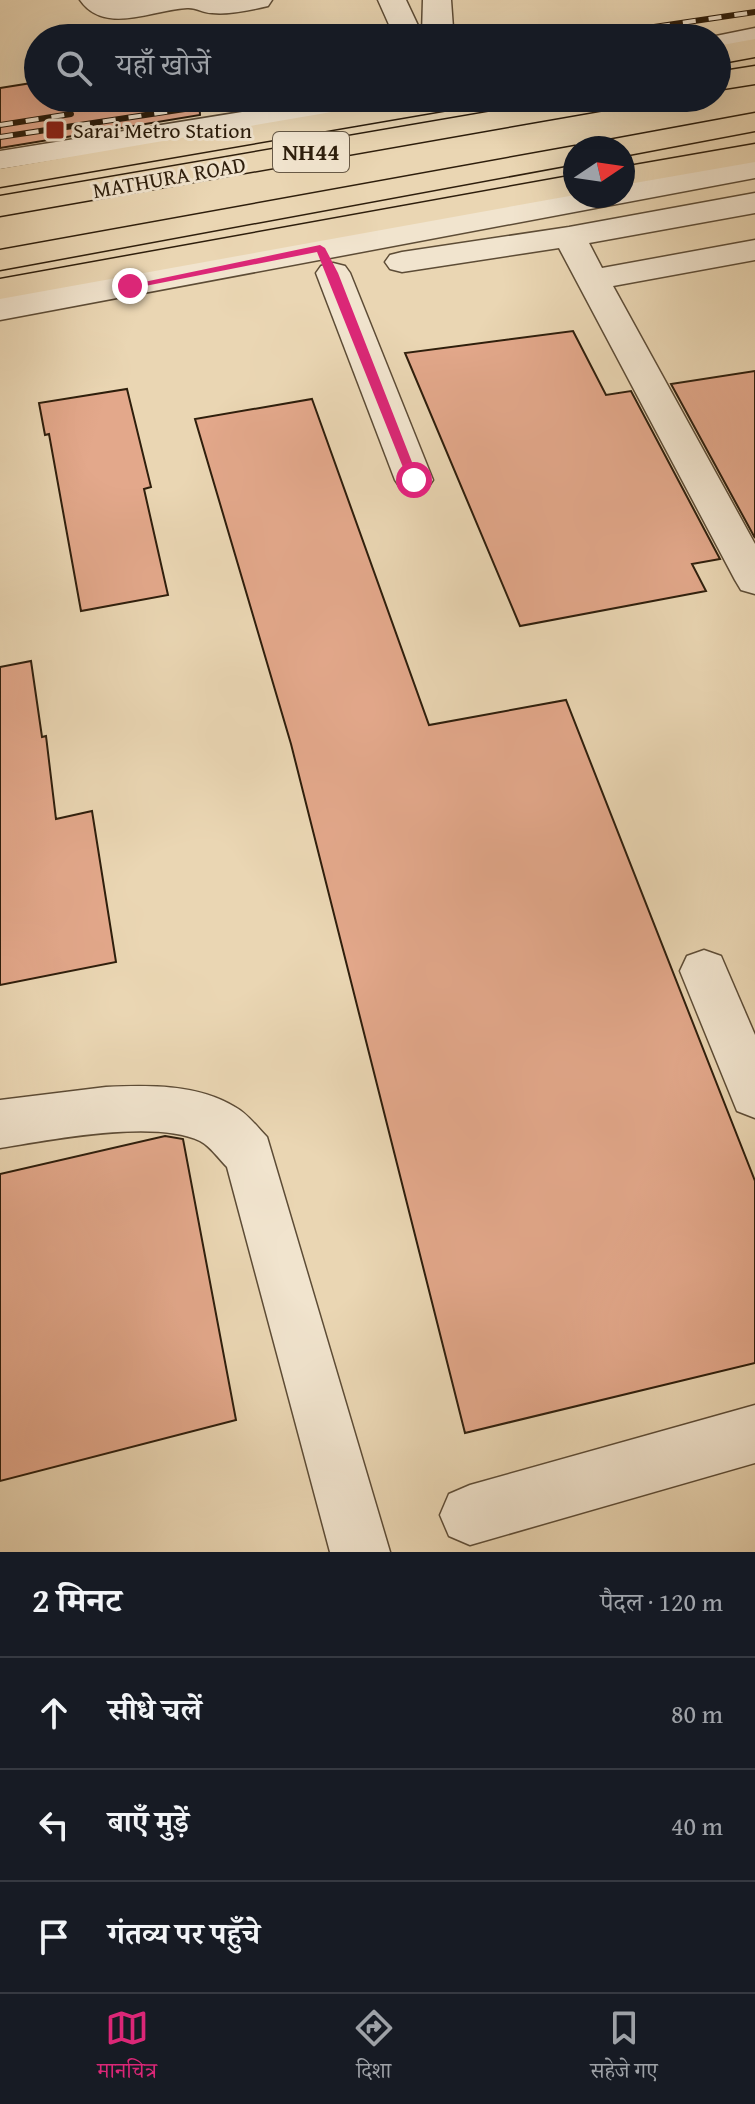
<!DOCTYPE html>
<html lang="hi">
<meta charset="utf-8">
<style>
body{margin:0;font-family:"Gentium Book Plus","Noto Serif Devanagari",serif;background:#242831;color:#f1f3f6}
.compass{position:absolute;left:563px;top:136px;width:72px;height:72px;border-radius:50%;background:#171b24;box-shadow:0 8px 32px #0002;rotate:77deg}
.stop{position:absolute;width:24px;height:24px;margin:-18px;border:6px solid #db2777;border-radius:50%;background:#fff}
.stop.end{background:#db2777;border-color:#fff;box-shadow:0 2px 8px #0008}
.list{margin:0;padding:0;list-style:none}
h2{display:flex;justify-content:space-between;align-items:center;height:104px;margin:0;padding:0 32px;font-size:34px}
h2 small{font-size:26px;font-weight:400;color:#9ea1a6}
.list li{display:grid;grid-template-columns:52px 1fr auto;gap:24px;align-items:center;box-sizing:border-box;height:112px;padding:0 32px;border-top:2px solid #363941}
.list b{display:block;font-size:30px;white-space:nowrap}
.list em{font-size:26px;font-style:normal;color:#9ea1a6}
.icon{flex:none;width:44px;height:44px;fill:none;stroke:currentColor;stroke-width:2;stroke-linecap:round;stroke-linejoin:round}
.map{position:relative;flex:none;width:755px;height:1552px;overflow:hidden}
.search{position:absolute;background:#171b24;box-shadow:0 8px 32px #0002;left:24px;right:24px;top:24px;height:88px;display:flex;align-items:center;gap:20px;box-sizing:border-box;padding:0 28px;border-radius:44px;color:#9ea1a6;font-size:30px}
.sheet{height:440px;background:#171b24}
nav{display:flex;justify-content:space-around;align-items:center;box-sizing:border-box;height:112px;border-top:2px solid #363941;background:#171b24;font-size:22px;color:#9ea1a6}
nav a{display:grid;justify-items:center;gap:4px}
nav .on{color:#db2777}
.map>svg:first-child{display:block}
</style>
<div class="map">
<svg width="755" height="1552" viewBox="0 0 755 1552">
<rect width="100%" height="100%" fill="#ead6b3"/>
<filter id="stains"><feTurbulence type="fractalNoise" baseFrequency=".0025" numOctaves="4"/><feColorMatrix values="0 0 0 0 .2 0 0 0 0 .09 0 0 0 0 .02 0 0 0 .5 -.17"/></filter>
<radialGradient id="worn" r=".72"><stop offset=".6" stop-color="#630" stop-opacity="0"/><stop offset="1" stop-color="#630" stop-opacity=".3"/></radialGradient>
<!-- building -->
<g fill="#e3a88b" stroke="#2e1e0c" stroke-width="2">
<path d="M38 82V98H199L200 115 0 148V88Z"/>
<path d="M573 331 606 395 631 391 720 559 692 564 706 591 520 626 405 353Z"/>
<path d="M755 371V538L671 384Z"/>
<path d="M127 389 151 487 144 489 168 595 81 611 49 434 45 435 39 403Z"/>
<path d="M312 399 429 725 566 700 755 1181V1363L465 1433 291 744 195 419Z"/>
<path d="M31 661 42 737 46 736 56 819 92 811 116 962 0 985V667Z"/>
<path d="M165 1136 183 1139 236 1420 0 1481V1174Z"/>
</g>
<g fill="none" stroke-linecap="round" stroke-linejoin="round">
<!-- minor casing -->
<g stroke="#5d4c36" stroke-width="3">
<g id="minor">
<path d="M80 0H272L268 6C251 10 229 15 212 13 203 13 195 7 187 8 154 9 105 36 80 0Z"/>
<path d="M378 0H406L422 34 423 0H451L453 28 449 38H395Z"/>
<path d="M755 28V46L717 52V38H706Z"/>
<path d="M328 98H399L395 104 384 107 0 169V151Z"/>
<path d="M755 160V178L0 320V298L575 192V196H623V183Z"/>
<path d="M755 193V213L589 243 602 268 755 240V260L613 286 755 544V594L741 590 735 580 559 248 402 272 390 269 385 262 390 255 402 252 569 227Z"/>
<path d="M333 263 345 266 350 273 433 480 427 489 414 493 401 489 395 480 316 273 321 266Z"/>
<path d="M704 950 721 956 755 1035V1118L737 1111 680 971 687 956Z"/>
<path d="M106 1087C148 1085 198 1084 235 1107 248 1114 257 1127 267 1137L390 1552H330L227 1167C219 1159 210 1146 200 1141 155 1119 49 1140 0 1148V1100Z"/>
<path d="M755 1405V1463L470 1545 449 1536 440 1515 449 1494 470 1485Z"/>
</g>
</g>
<!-- major casing -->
<g stroke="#2e1e0c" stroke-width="3">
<g id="major">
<path d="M755 39V57L717 64V46Z"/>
<path d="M413 98H480L476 104 465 107 0 187V169Z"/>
<path d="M755 144V162L623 185V167Z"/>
<path d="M575 175V195L0 299V279Z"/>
</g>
</g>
<!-- highway casing -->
<g stroke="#2e1e0c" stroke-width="3">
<g id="highway">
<path d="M755 66V84L717 90V72Z"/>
<path d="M569 98H636L632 104 621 107 0 216V196Z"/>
<path d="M755 113V131L623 156V148H599L603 141 614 139Z"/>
<path d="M575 146 584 148H575V164L0 270V250Z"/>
</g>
</g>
<!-- minor -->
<use href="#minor" fill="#f1e4ce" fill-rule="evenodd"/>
<!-- major -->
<use href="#major" fill="#ead6b3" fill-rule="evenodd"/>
<!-- highway -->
<use href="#highway" fill="#ead6b3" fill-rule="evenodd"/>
<!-- rail casing -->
<g stroke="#2e1e0c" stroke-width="6">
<g id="rail">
<path d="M580 38 755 12"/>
<path d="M0 125 71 114"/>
<path d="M0 137 258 98"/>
</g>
</g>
<!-- rail -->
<use href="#rail" stroke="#f1e4ce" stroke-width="4" stroke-dasharray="13" stroke-linecap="butt"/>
</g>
<!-- route -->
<path fill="#db2777" d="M320 245 325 248 338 273 419 480 418 482 408 480 317 252 130 289 125 286Z"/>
<!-- markers -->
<rect fill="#8f2418" stroke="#f1e4ce" stroke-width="3" x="45" y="120" width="20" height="20" rx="4"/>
<g text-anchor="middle" stroke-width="6" stroke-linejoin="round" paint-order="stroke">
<!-- far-poi labels -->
<g font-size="22" fill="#2e1e0c" stroke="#f1e4ce" text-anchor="start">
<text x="73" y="138">Sarai Metro Station</text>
</g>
<!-- far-street labels -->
<g font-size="22" fill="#2e1e0c" stroke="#f1e4ce">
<text transform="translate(169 177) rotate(-10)" y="8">MATHURA ROAD</text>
</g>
<!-- shield labels -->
<rect fill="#f1e4ce" stroke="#685946" stroke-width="2" x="273" y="132" width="76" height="40" rx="6"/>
<g font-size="24" font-weight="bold" fill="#2e1e0c">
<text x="311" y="160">NH44</text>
</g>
</g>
<rect width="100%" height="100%" filter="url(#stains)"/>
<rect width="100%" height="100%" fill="url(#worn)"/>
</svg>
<svg class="compass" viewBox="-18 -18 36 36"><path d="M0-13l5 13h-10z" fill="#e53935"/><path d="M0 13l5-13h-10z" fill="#9ea1a6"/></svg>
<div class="stop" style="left:414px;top:480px"></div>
<div class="stop end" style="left:130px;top:286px"></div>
<div class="search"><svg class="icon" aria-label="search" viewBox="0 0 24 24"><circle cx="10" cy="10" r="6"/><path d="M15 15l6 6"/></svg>यहाँ खोजें</div>
</div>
<section class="sheet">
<h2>2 मिनट<small>पैदल · 120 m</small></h2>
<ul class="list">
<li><svg class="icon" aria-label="ahead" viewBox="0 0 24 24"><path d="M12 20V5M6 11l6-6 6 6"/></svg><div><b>सीधे चलें</b></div><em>80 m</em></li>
<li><svg class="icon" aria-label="left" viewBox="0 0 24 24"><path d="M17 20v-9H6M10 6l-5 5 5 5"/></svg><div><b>बाएँ मुड़ें</b></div><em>40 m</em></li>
<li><svg class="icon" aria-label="arrive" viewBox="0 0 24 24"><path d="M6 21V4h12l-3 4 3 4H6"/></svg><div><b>गंतव्य पर पहुँचे</b></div></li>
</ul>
</section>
<nav>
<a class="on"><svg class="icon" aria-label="map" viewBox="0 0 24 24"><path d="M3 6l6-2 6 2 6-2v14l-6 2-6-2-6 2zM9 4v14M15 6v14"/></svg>मानचित्र</a>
<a><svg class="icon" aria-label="directions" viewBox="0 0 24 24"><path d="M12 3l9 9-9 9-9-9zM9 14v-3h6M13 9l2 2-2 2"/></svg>दिशा</a>
<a><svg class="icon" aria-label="saved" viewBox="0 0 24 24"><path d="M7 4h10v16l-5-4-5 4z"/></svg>सहेजे गए</a>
</nav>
